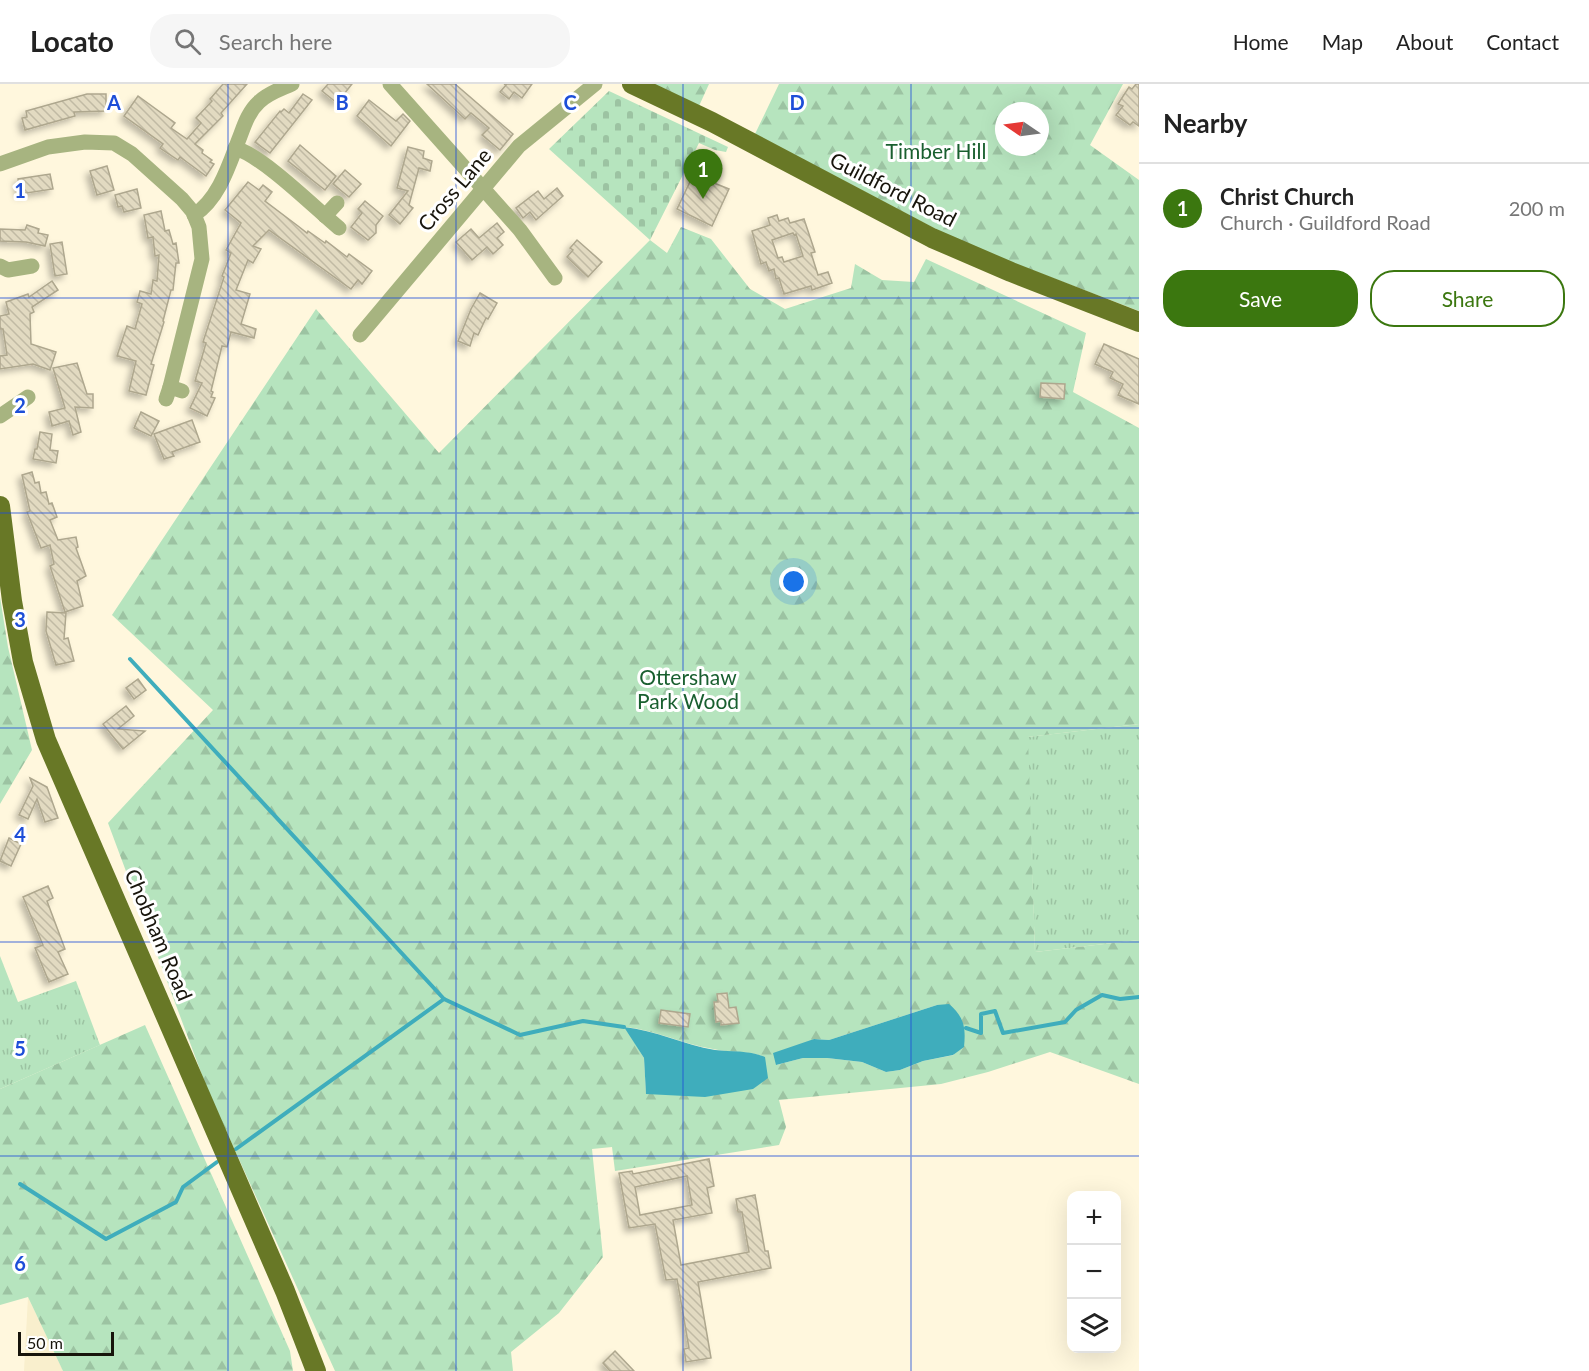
<!DOCTYPE html>
<meta charset="utf-8">
<style>
body{margin:0;font-family:Lato,sans-serif;background:#f6f6f6;color:#222}
.controls{position:absolute;right:18px;bottom:18px;display:grid;overflow:hidden;border-radius:12px;box-shadow:0 6px 24px #0002}
.controls button{width:54px;height:54px;display:grid;place-items:center;padding:0;border:0;border-bottom:2px solid #e0e0e0;background:#fff;color:#222;font:30px sans-serif}
.compass{position:absolute;left:995px;top:18px;width:54px;height:54px;border-radius:50%;background:#fff;box-shadow:0 6px 24px #0002;rotate:283deg}
.scale{position:absolute;left:18px;bottom:15px;width:96px;box-sizing:border-box;padding-left:6px;border:3px solid #17140b;border-top:0;font-size:16px;line-height:21px;white-space:nowrap;color:#17140b;-webkit-text-stroke:4px #fff;paint-order:stroke}
.you{position:absolute;left:794px;top:498px;width:21px;height:21px;margin:-15px;border:4px solid #fff;border-radius:50%;background:#1a73e8;box-shadow:0 0 0 9px #1a73e833}
.badge{display:grid;place-items:center;width:39px;height:39px;border-radius:50%;background:#3b770f;color:#fff;font-size:20px;font-weight:700}
.pin{position:absolute;translate:-50% -50px;filter:drop-shadow(0 2px 3px #0008)}
.pin::after{content:'';position:absolute;top:32px;width:21px;height:18px;background:inherit;clip-path:polygon(0 0,100% 0,50% 100%)}
.list{margin:0;padding:0;list-style:none}
h2{display:flex;justify-content:space-between;align-items:center;height:78px;margin:0;padding:0 24px;font-size:26px}
h2 small{font-size:20px;font-weight:400;color:#767676}
.list li{display:grid;grid-template-columns:39px 1fr auto;gap:18px;align-items:center;box-sizing:border-box;height:90px;padding:0 24px;border-top:2px solid #e0e0e0}
.list b{display:block;font-size:22px;white-space:nowrap}
.list p{margin:0;font-size:20px;white-space:nowrap;color:#767676}
.list em{font-size:20px;font-style:normal;color:#767676}
.actions{display:flex;gap:12px;padding:18px 24px}
.actions a{flex:1;padding:14px 0;border:2px solid #3b770f;border-radius:24px;text-align:center;font-size:21px;color:#3b770f}
.actions .main{background:#3b770f;color:#fff}
.icon{flex:none;width:33px;height:33px;fill:none;stroke:currentColor;stroke-width:2;stroke-linecap:round;stroke-linejoin:round}
.map{position:relative;flex:none;width:1139px;height:1287px;overflow:hidden}
header{display:flex;align-items:center;gap:36px;box-sizing:border-box;height:84px;padding:0 30px;background:#fff;border-bottom:2px solid #e0e0e0}
header strong{font-size:28px}
nav{display:flex;gap:33px;margin-inline-start:auto;font-size:21px}
.search{width:420px;height:54px;background:#f6f6f6;display:flex;align-items:center;gap:15px;box-sizing:border-box;padding:0 21px;border-radius:24px;color:#767676;font-size:22px}
main{display:flex}
aside{flex:1;background:#fff}
.map>svg:first-child{display:block}
</style>
<header>
<strong>Locato</strong>
<div class="search"><svg class="icon" aria-label="search" viewBox="0 0 24 24"><circle cx="10" cy="10" r="6"/><path d="M15 15l6 6"/></svg>Search here</div>
<nav><a>Home</a><a>Map</a><a>About</a><a>Contact</a></nav>
</header>
<main>
<div class="map">
<svg width="1139" height="1287" viewBox="0 0 1139 1287">
<defs>
<pattern id="grass-tufts" width="24" height="20" patternUnits="userSpaceOnUse" patternTransform="scale(1.5)"><rect width="24" height="20" fill="#b6e4be"/><path d="M3 7l-1-3M5 7V3M7 7l1-3M15 17l-1-3M17 17v-4M19 17l1-3" fill="none" stroke="#9cc3a2"/></pattern>
<pattern id="forest-firs" width="22" height="20" patternUnits="userSpaceOnUse" patternTransform="scale(1.5)"><rect width="22" height="20" fill="#b6e4be"/><path d="M5 1l3.5 6h-7zM16 11l3.5 6h-7z" fill="#9cc3a2"/></pattern>
<pattern id="cemetery-stones" width="16" height="16" patternUnits="userSpaceOnUse" patternTransform="scale(1.5)"><rect width="16" height="16" fill="#b6e4be"/><path d="M2 7V4a2 2 0 0 1 4 0v3zM10 15v-3a2 2 0 0 1 4 0v3z" fill="#9cc3a2"/></pattern>
<pattern id="building-back-hatch" width="6" height="6" patternUnits="userSpaceOnUse" patternTransform="scale(1.5)"><rect width="6" height="6" fill="#e2dac1"/><path d="M-1 5l2 2M0 0l6 6M5-1l2 2" fill="none" stroke="#c1baa4"/></pattern>
<filter id="shadow"><feDropShadow dx="-4" dy="4" stdDeviation="3" flood-color="#0004"/></filter>
</defs>
<rect width="100%" height="100%" fill="#fff7dd"/>
<!-- built -->
<path fill="#f9efcd" d="M28 1213 63 1287H24Z"/>
<!-- grass -->
<g fill="url(#grass-tufts)">
<path d="M1139 640V856L1035 868 1027 653Z"/>
<path d="M0 872 18 918 76 897 100 961 0 1005Z"/>
</g>
<!-- forest -->
<g fill="url(#forest-firs)" fill-rule="evenodd">
<path d="M654 0H709L699 22Z"/>
<path d="M779 0H1123L1090 61 1139 96V227L966 161 755 50ZM1004 27H1040V63H1004Z"/>
<path d="M681 143 711 155 750 205 785 225 851 204 855 180 882 196 914 198 926 175 1086 249 1073 308 1139 344V640L1028 653 1035 868 1139 856V1000L1050 968 988 988 941 1000 779 1016 786 1043 779 1061 615 1087 612 1063 592 1065 603 1173 559 1229 511 1268 513 1287H335L208 1007 108 739 213 626 112 531 316 225 439 369 650 156 667 169ZM937 921 954 971 923 977 900 986 886 988 862 978 827 974H803L776 981 814 955 829 956ZM625 943C655 946 683 960 713 965 732 969 746 966 765 973L646 1009 644 974Z"/>
<path d="M0 513 8 563 32 666 0 720Z"/>
<path d="M145 941 290 1267 293 1287H63L28 1213 0 1221V1005Z"/>
</g>
<!-- cemetery -->
<path fill="url(#cemetery-stones)" d="M609 7 728 63 726 68 715 66 699 59 650 156 549 65Z"/>
<!-- water -->
<g fill="#3fadbc">
<path d="M949 920C964 933 966 943 964 963L953 971 923 977 900 986 886 988 862 978 827 974H803L776 981 773 969 814 955 829 956 937 921Z"/>
<path d="M624 943C655 946 684 961 715 966 732 968 748 966 765 973L768 994 753 1005 705 1013 646 1010 644 974Z"/>
</g>
<g fill="none" stroke-linecap="round" stroke-linejoin="round">
<!-- stream -->
<g stroke="#3fadbc" stroke-width="4">
<path d="M130 575 444 915 520 951 583 937 624 943"/>
<path d="M966 944 981 949V930L995 927 1003 949 1065 938 1076 926 1102 911 1120 915 1139 913"/>
<path d="M236 1065 444 915"/>
<path d="M20 1100 106 1155 176 1118 183 1103 217 1078"/>
</g>
</g>
<!-- building -->
<g fill="url(#building-back-hatch)" stroke="#aea78e" stroke-width="1.5" fill-rule="evenodd" filter="url(#shadow)">
<path d="M223 0H247L221 29 223 32 195 60 203 66 202 69 212 76 210 78 214 80 206 92 180 73 178 76 160 64 163 60 124 32 138 12 175 39 171 44 187 55 201 39 196 34 212 17 210 15Z"/>
<path d="M328 0H352L337 19 322 7Z"/>
<path d="M427 0H455L513 50 500 66 482 51 489 44 471 29 465 35Z"/>
<path d="M504 0H532L522 14 514 8 509 15 500 8 506 1Z"/>
<path d="M1136 0H1139V42L1133 38 1130 41 1116 31 1123 22 1118 20 1129 3 1132 5Z"/>
<path d="M87 10H106V27L74 28 75 32 25 46 22 34 27 33 26 27Z"/>
<path d="M303 10 312 16 270 69 255 58 280 27 281 28 284 25 289 29Z"/>
<path d="M369 16 396 37 403 30 410 37 391 62 357 32Z"/>
<path d="M300 61 336 92 325 106 288 77Z"/>
<path d="M408 63 424 67 423 74 432 77 430 87 419 84 409 121 413 124 400 140 389 131 408 107 397 104Z"/>
<path d="M709 71 717 79 709 97 729 105 712 142 677 125 696 85 685 80Z"/>
<path d="M107 82 114 106 97 111 90 87Z"/>
<path d="M345 86 361 100 349 113 333 100Z"/>
<path d="M50 90 53 105 20 110 18 95Z"/>
<path d="M248 98 259 106 263 101 272 108 265 117 298 142 307 149 308 147 325 159 326 157 347 173 349 170 372 187 362 200 358 196 351 205 269 146 253 162 261 165 253 179 248 176 236 206 250 210 241 240 256 245 254 254 231 248 227 263 222 262 211 307 213 308 211 313 215 314 207 332 190 324 202 299 195 297 206 259 203 258 224 193 222 192 231 169 226 166 241 139 225 126Z"/>
<path d="M557 104 563 112 536 136 530 128 523 134 516 124 538 107 544 115Z"/>
<path d="M137 105 141 124 124 128 122 122 118 123 115 111Z"/>
<path d="M365 117 383 132 376 141V149L368 156 351 143 362 129 358 125Z"/>
<path d="M161 127 165 147 169 146 173 160 176 159 179 179H176L173 206H171L163 237 164 238 151 280 154 281 146 311 129 307 136 277 117 272 127 242 135 245 142 220 137 218 140 207 151 210 153 196 157 197 159 171 155 172 153 153 148 154 144 131Z"/>
<path d="M777 131 779 137 788 134 790 139 804 135 815 168 811 169 818 191 828 188 832 199 812 206 811 202 784 210 779 194 776 195 774 185 769 187 766 178 761 180 752 147 770 141 768 134ZM793 149 794 151 796 150 803 172 784 178 782 173 778 174 772 156Z"/>
<path d="M497 139 504 148 497 154 503 161 493 170 487 163 472 176 456 158 471 145 479 154Z"/>
<path d="M27 141 39 145 38 149 48 151 45 162 26 158 0 157V145L25 146Z"/>
<path d="M577 156 602 178 588 193 567 173 573 166 570 164Z"/>
<path d="M62 158 67 190 55 192 50 160Z"/>
<path d="M52 197 58 206 32 223 34 228 30 230 31 260 56 268 50 286 33 280 0 285V272L7 271 3 245H0V232L9 230 6 218 28 210 29 213Z"/>
<path d="M480 209 497 219 488 235 486 234 478 251 474 249 470 262 458 257 471 225Z"/>
<path d="M1104 260 1139 275V320L1118 311 1123 300 1110 294 1113 288 1095 280Z"/>
<path d="M77 279 87 310H93V324L75 323 81 348 73 351 69 337 52 342 49 328 65 324 53 284Z"/>
<path d="M1041 299 1065 300 1064 315 1040 313Z"/>
<path d="M141 328 159 337 151 352 134 344Z"/>
<path d="M192 336 200 358 172 368 174 372 164 375 154 350Z"/>
<path d="M40 348 52 350 50 366 58 367 56 379 33 375 35 365H37Z"/>
<path d="M32 388 35 399 39 398 41 409 46 408 49 420 52 419 57 433 50 436 58 456 76 453 78 463 76 464 86 492 77 497 83 522 65 528 50 482 54 480 50 461 41 464 27 428 30 427 22 391Z"/>
<path d="M47 528 66 529 64 555 68 554 74 577 56 581 46 547Z"/>
<path d="M138 595 146 606 134 615 126 604Z"/>
<path d="M126 622 134 632 118 645 145 647 123 665 103 640Z"/>
<path d="M30 694 47 703 58 734 45 738 37 715 28 735 19 731 33 702Z"/>
<path d="M9 754 21 760 11 782 0 777Z"/>
<path d="M48 802 53 814 47 817 65 865 58 868 68 890 49 898 35 864 43 861 23 813Z"/>
<path d="M727 909 729 924 736 923 739 939 721 941V937L716 938 714 918H718L717 910Z"/>
<path d="M661 926 690 930 688 943 659 939Z"/>
<path d="M709 1075 714 1102 707 1104 712 1129 673 1136 681 1181 749 1168 742 1128H738L736 1115 755 1111 765 1167H768L771 1184 698 1198 711 1274 686 1278 684 1265 689 1264 677 1195 666 1196 655 1140 629 1144 619 1089 632 1087 633 1090ZM687 1092 692 1121 640 1131 635 1103Z"/>
<path d="M615 1267 634 1287H610L603 1279Z"/>
</g>
<g fill="none" stroke-linecap="round" stroke-linejoin="round">
<!-- minor -->
<g stroke="#a7b480" stroke-width="15">
<path d="M390 0 520 146 555 194"/>
<path d="M235 64C263 72 315 124 339 144"/>
<path d="M0 80 48 63 85 58 114 59 132 70 182 115 193 128 199 143 202 175 170 303"/>
<path d="M194 131C219 115 229 81 239 55 244 42 248 28 259 18 268 9 281 5 292 0"/>
<path d="M325 132 337 119"/>
<path d="M0 182 8 186 32 182"/>
<path d="M360 251 519 62 595 0"/>
<path d="M166 315 170 303 182 307"/>
<path d="M0 332 28 313"/>
</g>
<!-- major -->
<g stroke="#687826" stroke-width="20">
<path d="M632 0 712 38 932 154 1011 188 1139 238"/>
<path d="M0 422 12 517 23 578 46 656 285 1207 316 1287"/>
</g>
</g>
<!-- grid -->
<path fill="none" stroke="#1d4ed8" stroke-width="1.5" stroke-opacity="0.55" d="M228 0V1287M456 0V1287M683 0V1287M911 0V1287M0 214H1139M0 429H1139M0 644H1139M0 858H1139M0 1072H1139"/>
<g text-anchor="middle" stroke-width="6" stroke-linejoin="round" paint-order="stroke">
<!-- park labels -->
<g font-size="21" fill="#195f2f" stroke="#fff">
<text x="936" y="75">Timber Hill</text>
<text x="688" y="601">Ottershaw<tspan x="688" dy="24">Park Wood</tspan></text>
</g>
<!-- street labels -->
<g font-size="21" fill="#17140b" stroke="#fff">
<text transform="translate(455 106) rotate(-50)" y="7">Cross Lane</text>
<text transform="translate(893 106) rotate(27)" y="7">Guildford Road</text>
<text transform="translate(158 851) rotate(67)" y="7">Chobham Road</text>
</g>
</g>
<g font-size="20" text-anchor="middle" font-weight="bold" fill="#1d4ed8" stroke="#fff" stroke-width="6" stroke-linejoin="round" paint-order="stroke">
<text x="114" y="26">A</text>
<text x="342" y="26">B</text>
<text x="570" y="26">C</text>
<text x="797" y="26">D</text>
<text x="20" y="114">1</text>
<text x="20" y="329">2</text>
<text x="20" y="543">3</text>
<text x="20" y="758">4</text>
<text x="20" y="972">5</text>
<text x="20" y="1187">6</text>
</g>
</svg>
<div class="controls">
<button>+</button>
<button>−</button>
<button><svg class="icon" aria-label="layers" viewBox="0 0 24 24"><path d="M12 4l9 5-9 5-9-5zM3 14l9 5 9-5"/></svg></button>
</div>
<svg class="compass" viewBox="-18 -18 36 36"><path d="M0-13l5 13h-10z" fill="#e53935"/><path d="M0 13l5-13h-10z" fill="#767676"/></svg>
<div class="scale">50 m</div>
<div class="you"></div>
<div class="pin badge" style="left:703px;top:115px">1</div>
</div>
<aside>
<h2>Nearby<small></small></h2>
<ul class="list">
<li><span class="badge">1</span><div><b>Christ Church</b><p>Church · Guildford Road</p></div><em>200 m</em></li>
</ul>
<div class="actions"><a class="main">Save</a><a>Share</a></div>
</aside>
</main>
